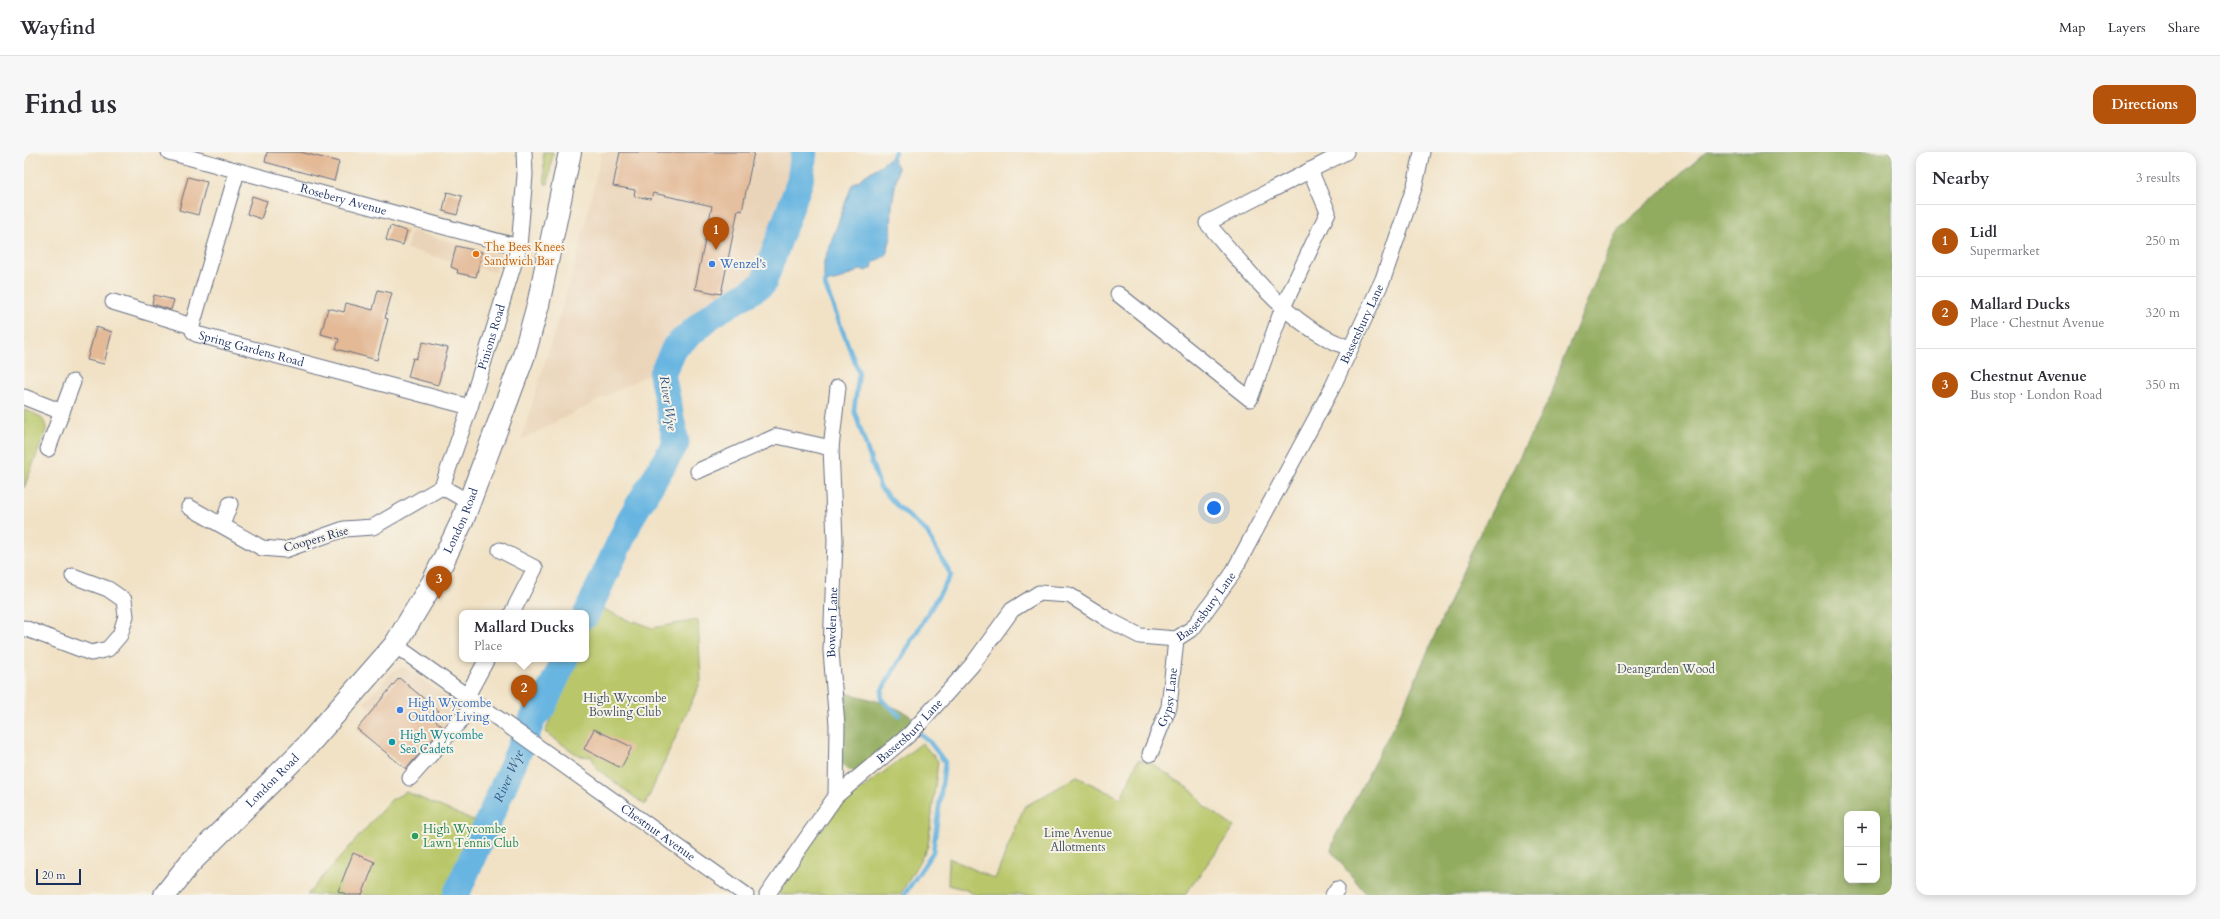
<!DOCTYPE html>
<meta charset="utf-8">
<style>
body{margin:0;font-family:Cardo,serif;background:#f7f7f7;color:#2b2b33}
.controls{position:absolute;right:12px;bottom:12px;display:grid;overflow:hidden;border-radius:8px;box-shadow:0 2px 10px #0003}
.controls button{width:36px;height:36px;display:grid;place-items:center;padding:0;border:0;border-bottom:1px solid #e1e1e2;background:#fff;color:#2b2b33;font:20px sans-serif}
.scale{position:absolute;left:12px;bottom:10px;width:45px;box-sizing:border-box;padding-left:4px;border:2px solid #1b2f5e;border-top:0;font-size:11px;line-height:14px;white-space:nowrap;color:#1b2f5e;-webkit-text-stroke:3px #f7f3e8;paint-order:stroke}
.you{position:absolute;left:1190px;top:356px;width:14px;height:14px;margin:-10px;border:3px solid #fff;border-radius:50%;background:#1a73e8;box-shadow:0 0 0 6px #1a73e833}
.badge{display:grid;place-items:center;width:26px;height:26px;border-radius:50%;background:#b45309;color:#fff;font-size:13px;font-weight:700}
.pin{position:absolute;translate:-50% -33px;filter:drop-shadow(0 1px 2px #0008)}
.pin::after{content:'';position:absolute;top:21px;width:14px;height:12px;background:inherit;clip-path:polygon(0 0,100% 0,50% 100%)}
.popup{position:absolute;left:435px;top:458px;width:130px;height:52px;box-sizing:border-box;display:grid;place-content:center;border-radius:8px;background:#fff;filter:drop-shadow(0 1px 3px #0005);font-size:13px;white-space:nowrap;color:#7c7c81}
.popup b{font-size:15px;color:#2b2b33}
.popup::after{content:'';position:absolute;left:50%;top:100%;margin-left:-8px;border:8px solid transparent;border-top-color:#fff}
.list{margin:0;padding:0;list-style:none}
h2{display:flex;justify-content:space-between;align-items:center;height:52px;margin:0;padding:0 16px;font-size:17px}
h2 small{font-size:13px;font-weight:400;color:#7c7c81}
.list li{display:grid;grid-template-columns:26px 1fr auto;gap:12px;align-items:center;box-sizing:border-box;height:72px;padding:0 16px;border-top:1px solid #e1e1e2}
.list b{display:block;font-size:15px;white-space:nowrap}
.list p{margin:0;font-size:13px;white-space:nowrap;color:#7c7c81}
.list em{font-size:13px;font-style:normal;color:#7c7c81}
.map{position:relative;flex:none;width:1868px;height:743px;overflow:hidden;border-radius:12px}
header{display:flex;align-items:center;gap:24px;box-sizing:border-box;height:56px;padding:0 20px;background:#fff;border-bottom:1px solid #e1e1e2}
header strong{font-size:19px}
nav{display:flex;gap:22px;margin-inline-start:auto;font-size:14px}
.intro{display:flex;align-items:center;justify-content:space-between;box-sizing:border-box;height:96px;padding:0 24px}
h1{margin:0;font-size:28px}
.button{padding:10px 18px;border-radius:12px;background:#b45309;color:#fff;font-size:14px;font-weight:700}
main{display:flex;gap:24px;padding:0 24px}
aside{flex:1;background:#fff;border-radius:12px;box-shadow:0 2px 10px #0003}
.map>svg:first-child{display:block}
</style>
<header>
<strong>Wayfind</strong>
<nav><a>Map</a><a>Layers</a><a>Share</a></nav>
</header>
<div class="intro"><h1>Find us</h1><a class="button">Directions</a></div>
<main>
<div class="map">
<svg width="1868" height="743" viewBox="0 0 1868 743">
<rect width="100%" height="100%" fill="#f7f3e8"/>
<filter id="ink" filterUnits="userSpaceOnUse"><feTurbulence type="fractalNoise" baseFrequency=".025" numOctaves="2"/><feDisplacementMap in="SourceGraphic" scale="8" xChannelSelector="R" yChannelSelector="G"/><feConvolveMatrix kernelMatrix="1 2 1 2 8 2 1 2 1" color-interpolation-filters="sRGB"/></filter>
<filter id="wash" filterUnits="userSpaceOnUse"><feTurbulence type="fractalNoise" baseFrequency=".012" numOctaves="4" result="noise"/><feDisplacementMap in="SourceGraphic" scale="16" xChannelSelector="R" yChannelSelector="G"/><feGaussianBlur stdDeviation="0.9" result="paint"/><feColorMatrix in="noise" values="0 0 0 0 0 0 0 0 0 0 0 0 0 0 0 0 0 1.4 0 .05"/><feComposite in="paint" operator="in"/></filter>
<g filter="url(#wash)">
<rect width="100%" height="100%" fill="#f1e2c6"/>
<!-- built -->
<g fill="#ead4b9">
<path d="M578 0H778V5L773 29 750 92 741 105 736 121 727 131 675 161 643 187 634 203 633 218 497 288 554 103Z"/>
<path d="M387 79 476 103 471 120 382 97Z"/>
<path d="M378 515 383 517 439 557 402 603 340 551 369 519Z"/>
</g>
<!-- green -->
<g fill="#b9c76a" stroke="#6a7b64">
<path d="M519 0H529L524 32H521Z"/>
<path d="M0 258C11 262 22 264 22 278L0 336Z"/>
<path d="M573 454 610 471 611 469 628 476 674 468 677 529 621 653 572 616 568 605 555 604 521 580 551 507H562V481Z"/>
<path d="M898 591 914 609 904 694 876 743H755L756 738 777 703 818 652Z"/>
<path d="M1114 608 1127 611 1171 641 1180 654 1210 675 1161 743H952L940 737 924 733 925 706 971 727 1000 655 1053 625 1097 646Z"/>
<path d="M382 640 453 670 422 743H283L367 648Z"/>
</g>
<!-- forest -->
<g fill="#92ac5e" stroke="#566e5e" fill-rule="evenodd">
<path d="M1682 0H1868V743H1343L1307 699 1311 685 1378 558 1452 389 1528 242 1538 210 1593 78ZM1823 662H1853V728H1823Z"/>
<path d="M814 539C837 545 875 552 892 569L833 620 825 618 818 613Z"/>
</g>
<!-- water -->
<path fill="#67b5e1" stroke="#4172a0" d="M868 5 874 15 868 53 867 85 862 103 849 111 848 116 841 119 838 117 814 128 800 131V109L828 33Z"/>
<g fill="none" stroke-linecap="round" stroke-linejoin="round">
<!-- stream -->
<g stroke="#67b5e1" stroke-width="4.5">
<path d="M866 9 871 0"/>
<path d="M802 126 800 131 835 221 830 258 856 335 874 355 902 379 927 423 858 538 857 547 875 563"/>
<path d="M880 743 909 700 921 610 905 589 895 581"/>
</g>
<!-- river -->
<g stroke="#67b5e1" stroke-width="27">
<path d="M562 463 608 364 652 291 638 222 651 195 689 162 739 132 776 29 780 0"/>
<path id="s1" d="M432 743 510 564 518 556 541 507"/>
</g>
</g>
<g id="blocks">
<!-- building -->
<g fill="#e3b996">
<path d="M243 0H276L315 10 310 29 241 10Z"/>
<path d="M596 0H730L718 59 714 58 697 142 671 137 688 54 629 41 627 47 610 44 611 38 589 34Z"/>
<path d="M164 25 183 30 174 63 155 58Z"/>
<path d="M423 40 438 44 433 63 419 59Z"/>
<path d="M228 44 243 49 237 67 223 62Z"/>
<path d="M366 74 383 79 379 93 362 88Z"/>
<path d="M432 94 458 100 452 125 433 121 434 118 427 115Z"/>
<path d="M354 138 368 141 361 166 364 167 353 208 312 197 315 187 297 182 304 156 320 160 322 151 349 158Z"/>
<path d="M130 143 150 148 147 158 128 152Z"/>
<path d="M72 175 88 180 80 212 63 208Z"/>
<path d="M399 190 424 196 414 233 384 225 389 206 392 207Z"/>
<path d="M375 526 415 559 409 566 419 575 382 617 333 577Z"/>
<path d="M570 577 608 595 597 616 560 597Z"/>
<path d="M329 701 351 710 338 743H324L314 739Z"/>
</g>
</g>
</g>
<g filter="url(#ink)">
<use href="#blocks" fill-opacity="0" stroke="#666e82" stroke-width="1"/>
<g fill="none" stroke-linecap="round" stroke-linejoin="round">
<!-- street casing -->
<g stroke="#666e82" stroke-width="17">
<g id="street">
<path id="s2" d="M145 0 495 95"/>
<path d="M1322 0 1183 71C1224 118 1265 176 1326 196"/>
<path id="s3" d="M213 20 168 174 169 179 172 182 446 255"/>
<path d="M1094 142 1226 247 1259 155 1304 60 1286 18"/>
<path d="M89 150 168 174"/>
<path d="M0 245 38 260"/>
<path d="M24 297 49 230"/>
<path d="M674 319 753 284 807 296"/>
<path id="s4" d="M418 335 446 255 495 95 501 23 500 0"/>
<path d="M418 335 445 350"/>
<path d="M165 355 238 396 261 398 320 377 349 375 418 335"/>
<path d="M198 373 206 352"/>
<path d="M476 398 511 416 488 461"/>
<path d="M0 476 67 501 84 497 96 483 102 464 100 448 84 437 49 424"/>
<path id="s5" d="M371 493 722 743"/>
<path d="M443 544 463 507"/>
<path id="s6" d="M1126 602 1145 555 1152 487"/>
<path d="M386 626 452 551"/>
<path id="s7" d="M812 644 813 573 807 499 811 388 807 296 814 235"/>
<path id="s8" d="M743 743 812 644 886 582 948 513 988 458 1015 441 1045 443 1085 468 1116 484 1152 487 1169 476 1207 424 1308 236 1359 127 1391 33 1398 0"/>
<path d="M1309 743 1313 737"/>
</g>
</g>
<!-- primary casing -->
<g stroke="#666e82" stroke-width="24">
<g id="primary">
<path id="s9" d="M141 743 166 711 283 594 371 493 409 430 439 367 500 203 514 153 546 0"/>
</g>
</g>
<!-- street -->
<use href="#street" stroke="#fff" stroke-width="15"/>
<!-- primary -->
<use href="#primary" stroke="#fff" stroke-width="22"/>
</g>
</g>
<!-- markers -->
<circle fill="#e8710a" stroke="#f7f3e8" stroke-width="1.5" cx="452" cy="102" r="4"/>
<g fill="#3f7fe0" stroke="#f7f3e8" stroke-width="1.5">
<circle cx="688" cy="112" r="4"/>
<circle cx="376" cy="558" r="4"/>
</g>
<circle fill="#0f9aa8" stroke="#f7f3e8" stroke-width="1.5" cx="368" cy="590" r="4"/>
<circle fill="#2e9e5b" stroke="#f7f3e8" stroke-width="1.5" cx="391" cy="684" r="4"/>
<g text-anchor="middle" stroke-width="4" stroke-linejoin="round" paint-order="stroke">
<!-- street labels -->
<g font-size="12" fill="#1b2f5e" stroke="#f7f3e8">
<text dy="4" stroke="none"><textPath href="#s2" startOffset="181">Rosebery Avenue</textPath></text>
<text dy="4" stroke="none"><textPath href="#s8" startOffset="927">Bassetsbury Lane</textPath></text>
<text dy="4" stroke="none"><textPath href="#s4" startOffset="158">Pinions Road</textPath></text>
<text dy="4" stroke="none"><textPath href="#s3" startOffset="227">Spring Gardens Road</textPath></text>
<text dy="4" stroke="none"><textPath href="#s9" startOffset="481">London Road</textPath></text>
<text transform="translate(292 387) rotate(-16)" y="4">Coopers Rise</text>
<text dy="4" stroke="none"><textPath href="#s8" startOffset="603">Bassetsbury Lane</textPath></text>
<text dy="4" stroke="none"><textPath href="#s7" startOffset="174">Bowden Lane</textPath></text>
<text dy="4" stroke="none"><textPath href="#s6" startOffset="60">Gypsy Lane</textPath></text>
<text dy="4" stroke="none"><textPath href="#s8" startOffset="219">Bassetsbury Lane</textPath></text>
<text dy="4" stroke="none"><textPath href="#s9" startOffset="157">London Road</textPath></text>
<text dy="4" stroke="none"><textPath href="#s5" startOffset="323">Chestnut Avenue</textPath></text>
</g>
<!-- food labels -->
<g font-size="12" fill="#c56008" stroke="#f7f3e8" text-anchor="start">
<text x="460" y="99">The Bees Knees<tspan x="460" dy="14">Sandwich Bar</tspan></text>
</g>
<!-- shop labels -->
<g font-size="12" fill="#366cbe" stroke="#f7f3e8" text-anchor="start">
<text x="696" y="116">Wenzel's</text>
<text x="384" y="555">High Wycombe<tspan x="384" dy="14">Outdoor Living</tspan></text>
</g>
<!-- park labels -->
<g font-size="12" fill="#425561" stroke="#f7f3e8">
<text x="1642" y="521">Deangarden Wood</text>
<text x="601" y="550">High Wycombe<tspan x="601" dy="14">Bowling Club</tspan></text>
<text x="1054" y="685">Lime Avenue<tspan x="1054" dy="14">Allotments</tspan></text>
</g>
<!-- culture labels -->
<g font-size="12" fill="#0d838f" stroke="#f7f3e8" text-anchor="start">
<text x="376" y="587">High Wycombe<tspan x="376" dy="14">Sea Cadets</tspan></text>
</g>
<!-- leisure labels -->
<g font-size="12" fill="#27864d" stroke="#f7f3e8" text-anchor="start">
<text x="399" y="681">High Wycombe<tspan x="399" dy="14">Lawn Tennis Club</tspan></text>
</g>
<!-- water labels -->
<g font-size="13" font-style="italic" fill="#325785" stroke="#f7f3e8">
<text transform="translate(645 251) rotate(81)" y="5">River Wye</text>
<text dy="5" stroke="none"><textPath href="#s1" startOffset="130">River Wye</textPath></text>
</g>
</g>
</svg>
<div class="controls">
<button>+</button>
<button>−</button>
</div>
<div class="scale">20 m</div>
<div class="you"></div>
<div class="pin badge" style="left:692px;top:98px">1</div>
<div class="pin badge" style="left:500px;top:556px">2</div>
<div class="popup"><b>Mallard Ducks</b>Place</div>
<div class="pin badge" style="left:415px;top:447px">3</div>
</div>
<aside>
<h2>Nearby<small>3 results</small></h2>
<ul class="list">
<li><span class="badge">1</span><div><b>Lidl</b><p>Supermarket</p></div><em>250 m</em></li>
<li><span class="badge">2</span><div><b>Mallard Ducks</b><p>Place · Chestnut Avenue</p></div><em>320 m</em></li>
<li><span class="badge">3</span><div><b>Chestnut Avenue</b><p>Bus stop · London Road</p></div><em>350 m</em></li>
</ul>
</aside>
</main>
